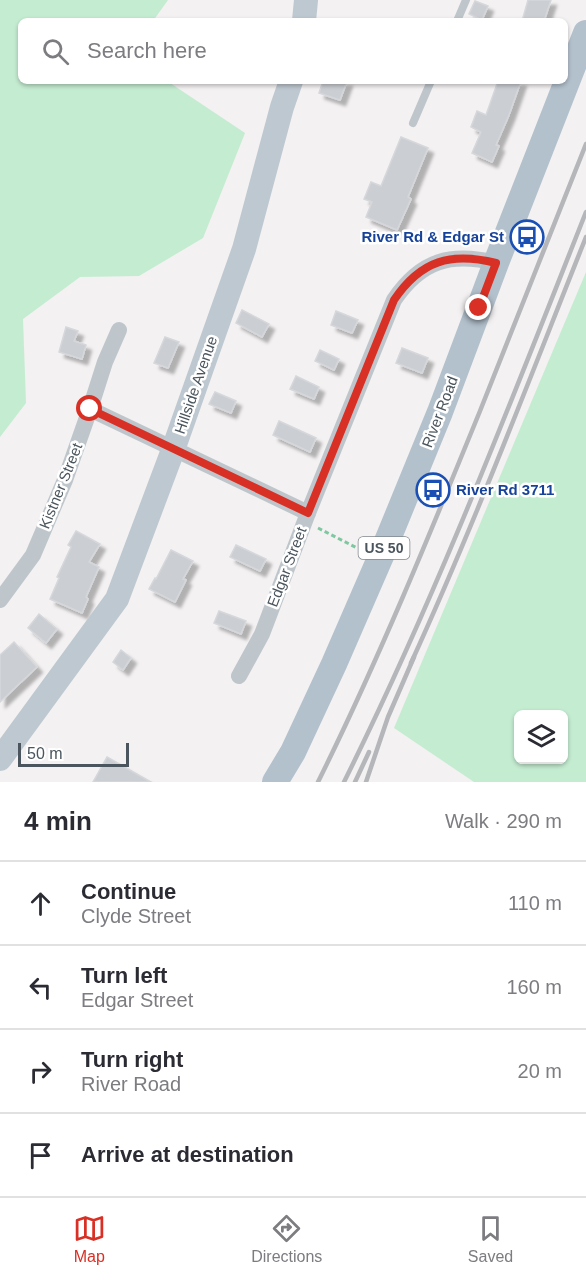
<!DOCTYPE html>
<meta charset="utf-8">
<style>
body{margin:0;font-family:Arial,sans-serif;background:#f7f7f7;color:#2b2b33}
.controls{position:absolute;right:18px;bottom:18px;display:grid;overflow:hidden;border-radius:9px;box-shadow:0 2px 4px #0004}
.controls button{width:54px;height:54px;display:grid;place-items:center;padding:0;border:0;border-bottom:2px solid #e1e1e2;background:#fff;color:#2b2b33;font:30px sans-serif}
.scale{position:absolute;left:18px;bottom:15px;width:111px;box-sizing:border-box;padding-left:6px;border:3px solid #4a555d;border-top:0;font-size:16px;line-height:21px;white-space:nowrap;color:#4a555d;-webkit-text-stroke:4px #fff;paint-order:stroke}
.stop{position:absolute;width:18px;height:18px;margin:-14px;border:4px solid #d93025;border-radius:50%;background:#fff}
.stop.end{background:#d93025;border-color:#fff;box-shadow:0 2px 6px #0008}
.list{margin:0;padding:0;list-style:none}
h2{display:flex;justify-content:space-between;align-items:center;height:78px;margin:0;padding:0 24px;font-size:26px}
h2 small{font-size:20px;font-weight:400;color:#7c7c81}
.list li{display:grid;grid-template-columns:39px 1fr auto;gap:18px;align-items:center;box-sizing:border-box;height:84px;padding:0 24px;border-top:2px solid #e1e1e2}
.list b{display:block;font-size:22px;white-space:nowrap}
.list p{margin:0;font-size:20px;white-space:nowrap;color:#7c7c81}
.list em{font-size:20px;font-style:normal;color:#7c7c81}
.icon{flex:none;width:33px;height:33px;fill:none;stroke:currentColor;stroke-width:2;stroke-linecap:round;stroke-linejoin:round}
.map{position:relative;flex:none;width:586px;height:782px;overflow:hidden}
.search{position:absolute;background:#fff;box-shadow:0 2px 4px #0004;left:18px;right:18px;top:18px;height:66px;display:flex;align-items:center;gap:15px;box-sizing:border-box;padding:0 21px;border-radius:9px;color:#7c7c81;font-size:22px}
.sheet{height:414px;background:#fff}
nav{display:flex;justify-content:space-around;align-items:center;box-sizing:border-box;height:84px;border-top:2px solid #e1e1e2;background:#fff;font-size:16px;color:#7c7c81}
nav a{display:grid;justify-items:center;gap:3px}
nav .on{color:#d93025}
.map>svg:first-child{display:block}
</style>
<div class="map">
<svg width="586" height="782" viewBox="0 0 586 782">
<defs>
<filter id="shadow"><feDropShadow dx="5.5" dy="5.5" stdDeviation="1.5" flood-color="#0004"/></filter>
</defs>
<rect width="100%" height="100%" fill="#f3f1f1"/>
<!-- green -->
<g fill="#c4ecd1" fill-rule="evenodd">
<path d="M0 0H168L153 21H21V81H167L245 133 203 238 139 276 80 277 23 319 26 403 0 437Z"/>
<path d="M586 272V782H474L394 728ZM518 714H564V760H518Z"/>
</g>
<!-- building -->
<g fill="#cbced3" stroke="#d5d7db" stroke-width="1.5" filter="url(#shadow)">
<path d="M528 0H551L544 21H522Z"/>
<path d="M475 1 488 6 482 20 469 14Z"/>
<path d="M323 81H347L340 100 319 93Z"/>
<path d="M498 81H521L509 115 496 145 499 146 492 162 472 153 481 132 471 127 477 111 486 115Z"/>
<path d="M401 137 428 148 408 197 411 199 397 230 366 217 372 202 364 199 371 182 381 186Z"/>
<path d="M242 310 269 324 262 337 236 323Z"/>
<path d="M336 311 358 320 352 333 331 325Z"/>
<path d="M66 327 78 331 74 341 86 345 82 359 59 352Z"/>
<path d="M165 337 179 342 168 368 154 363Z"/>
<path d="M402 348 428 358 422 373 396 363Z"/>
<path d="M320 350 339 359 334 370 315 361Z"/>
<path d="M296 376 319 387 314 399 290 389Z"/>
<path d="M215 392 236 401 231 413 209 404Z"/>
<path d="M279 421 316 438 310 452 273 435Z"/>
<path d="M76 531 100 544 89 562 99 567 86 597 88 599 82 613 50 599 59 578 57 577 71 547 68 545Z"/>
<path d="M236 545 266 559 260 571 230 557Z"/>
<path d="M171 550 193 561 183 579 186 580 175 602 149 589 155 578 156 579Z"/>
<path d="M219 611 246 621 241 634 214 623Z"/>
<path d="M39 614 57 629 46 643 28 628Z"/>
<path d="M14 642 37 667 0 702V655Z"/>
<path d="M121 650 131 658 123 670 113 662Z"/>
<path d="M107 757 151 782H93Z"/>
</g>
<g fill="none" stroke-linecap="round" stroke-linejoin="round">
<!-- path -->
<path stroke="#7fc7a0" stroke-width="3" stroke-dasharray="4.5 3" stroke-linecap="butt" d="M318 528 357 548"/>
<!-- lane -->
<g stroke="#bec6cc" stroke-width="8">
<path d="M457 21 466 0"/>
<path d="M413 123 431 81"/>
</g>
<!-- street -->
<g stroke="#bec6cc" stroke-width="16">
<path d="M90 409 308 513"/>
<path d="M0 600 33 555 65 480 90 409 105 362 119 330"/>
<path d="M239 676 262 634 308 513 394 300C421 260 451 252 496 263"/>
</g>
<!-- secondary -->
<g stroke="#bec8d0" stroke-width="24">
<path d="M304 21 306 0"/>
<path d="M0 759 117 599 173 450 244 249 282 107 291 81"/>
</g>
<!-- primary -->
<path stroke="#b3c1cd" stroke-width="26" d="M275 782 293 752 334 664 381 556 440 412 496 263 586 33"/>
<!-- rail -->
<g stroke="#b4b6ba" stroke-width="4.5">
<path d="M411 663C475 523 529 380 586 237"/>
<path d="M318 782C378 661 429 536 480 411 515 322 551 233 586 144"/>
<path d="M344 782C436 597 510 404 586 212"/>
<path d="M355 782 369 752"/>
<path d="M366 782 388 717 414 657"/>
</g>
</g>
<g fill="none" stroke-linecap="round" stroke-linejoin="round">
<!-- route -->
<path stroke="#d93025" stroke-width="8" d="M90 409 308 513 394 300C421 260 451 252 496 263L479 308"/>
</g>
<!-- icons -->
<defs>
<g id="bus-ring" transform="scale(1.725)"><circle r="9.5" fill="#fff" stroke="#1a4fb4" stroke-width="1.5"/><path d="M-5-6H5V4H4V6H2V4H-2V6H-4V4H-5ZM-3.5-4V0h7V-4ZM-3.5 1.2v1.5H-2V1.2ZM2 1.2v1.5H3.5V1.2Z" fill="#1a4fb4"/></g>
</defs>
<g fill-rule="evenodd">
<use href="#bus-ring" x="527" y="237"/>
<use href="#bus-ring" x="433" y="490"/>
</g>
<g text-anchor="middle" stroke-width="5" stroke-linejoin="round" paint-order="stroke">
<!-- shield labels -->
<rect fill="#fff" stroke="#80888e" stroke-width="1.5" x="358.5" y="537" width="51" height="22" rx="4.5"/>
<g font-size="14" font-weight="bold" fill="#4a555d">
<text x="384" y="553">US 50</text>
</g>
<!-- transit labels -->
<g font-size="15" font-weight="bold" fill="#164399" stroke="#fff" text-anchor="end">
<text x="504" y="242">River Rd &amp; Edgar St</text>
<text x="456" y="495" text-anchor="start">River Rd 3711</text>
</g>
<!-- street labels -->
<g font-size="15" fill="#4a555d" stroke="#fff">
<text transform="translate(196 385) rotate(-71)" y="5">Hillside Avenue</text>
<text transform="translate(440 412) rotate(-69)" y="5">River Road</text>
<text transform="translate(61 486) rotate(-68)" y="5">Kistner Street</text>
<text transform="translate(287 567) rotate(-69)" y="5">Edgar Street</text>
</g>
</g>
</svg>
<div class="controls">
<button><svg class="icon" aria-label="layers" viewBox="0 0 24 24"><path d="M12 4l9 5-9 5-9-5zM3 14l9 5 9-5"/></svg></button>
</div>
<div class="scale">50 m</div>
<div class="stop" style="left:90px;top:409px"></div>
<div class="stop end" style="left:479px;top:308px"></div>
<div class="search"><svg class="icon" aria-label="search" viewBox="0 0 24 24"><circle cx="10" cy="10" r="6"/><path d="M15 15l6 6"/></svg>Search here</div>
</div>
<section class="sheet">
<h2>4 min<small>Walk · 290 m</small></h2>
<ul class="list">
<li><svg class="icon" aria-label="ahead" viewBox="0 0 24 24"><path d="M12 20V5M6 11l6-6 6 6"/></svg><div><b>Continue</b><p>Clyde Street</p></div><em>110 m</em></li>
<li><svg class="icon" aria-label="left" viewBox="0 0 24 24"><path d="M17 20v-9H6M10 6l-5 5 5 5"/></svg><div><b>Turn left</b><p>Edgar Street</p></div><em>160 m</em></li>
<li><svg class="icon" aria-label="right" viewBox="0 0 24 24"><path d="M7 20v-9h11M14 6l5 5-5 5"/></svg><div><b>Turn right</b><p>River Road</p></div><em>20 m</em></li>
<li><svg class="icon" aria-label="arrive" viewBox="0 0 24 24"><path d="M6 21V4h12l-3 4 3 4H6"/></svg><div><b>Arrive at destination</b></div></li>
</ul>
</section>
<nav>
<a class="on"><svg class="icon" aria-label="map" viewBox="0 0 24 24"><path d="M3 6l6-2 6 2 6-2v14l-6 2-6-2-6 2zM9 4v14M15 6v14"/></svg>Map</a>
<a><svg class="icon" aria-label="directions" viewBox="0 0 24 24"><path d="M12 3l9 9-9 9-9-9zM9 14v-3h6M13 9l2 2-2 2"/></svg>Directions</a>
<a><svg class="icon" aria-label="saved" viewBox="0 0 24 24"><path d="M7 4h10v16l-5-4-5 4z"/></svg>Saved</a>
</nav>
